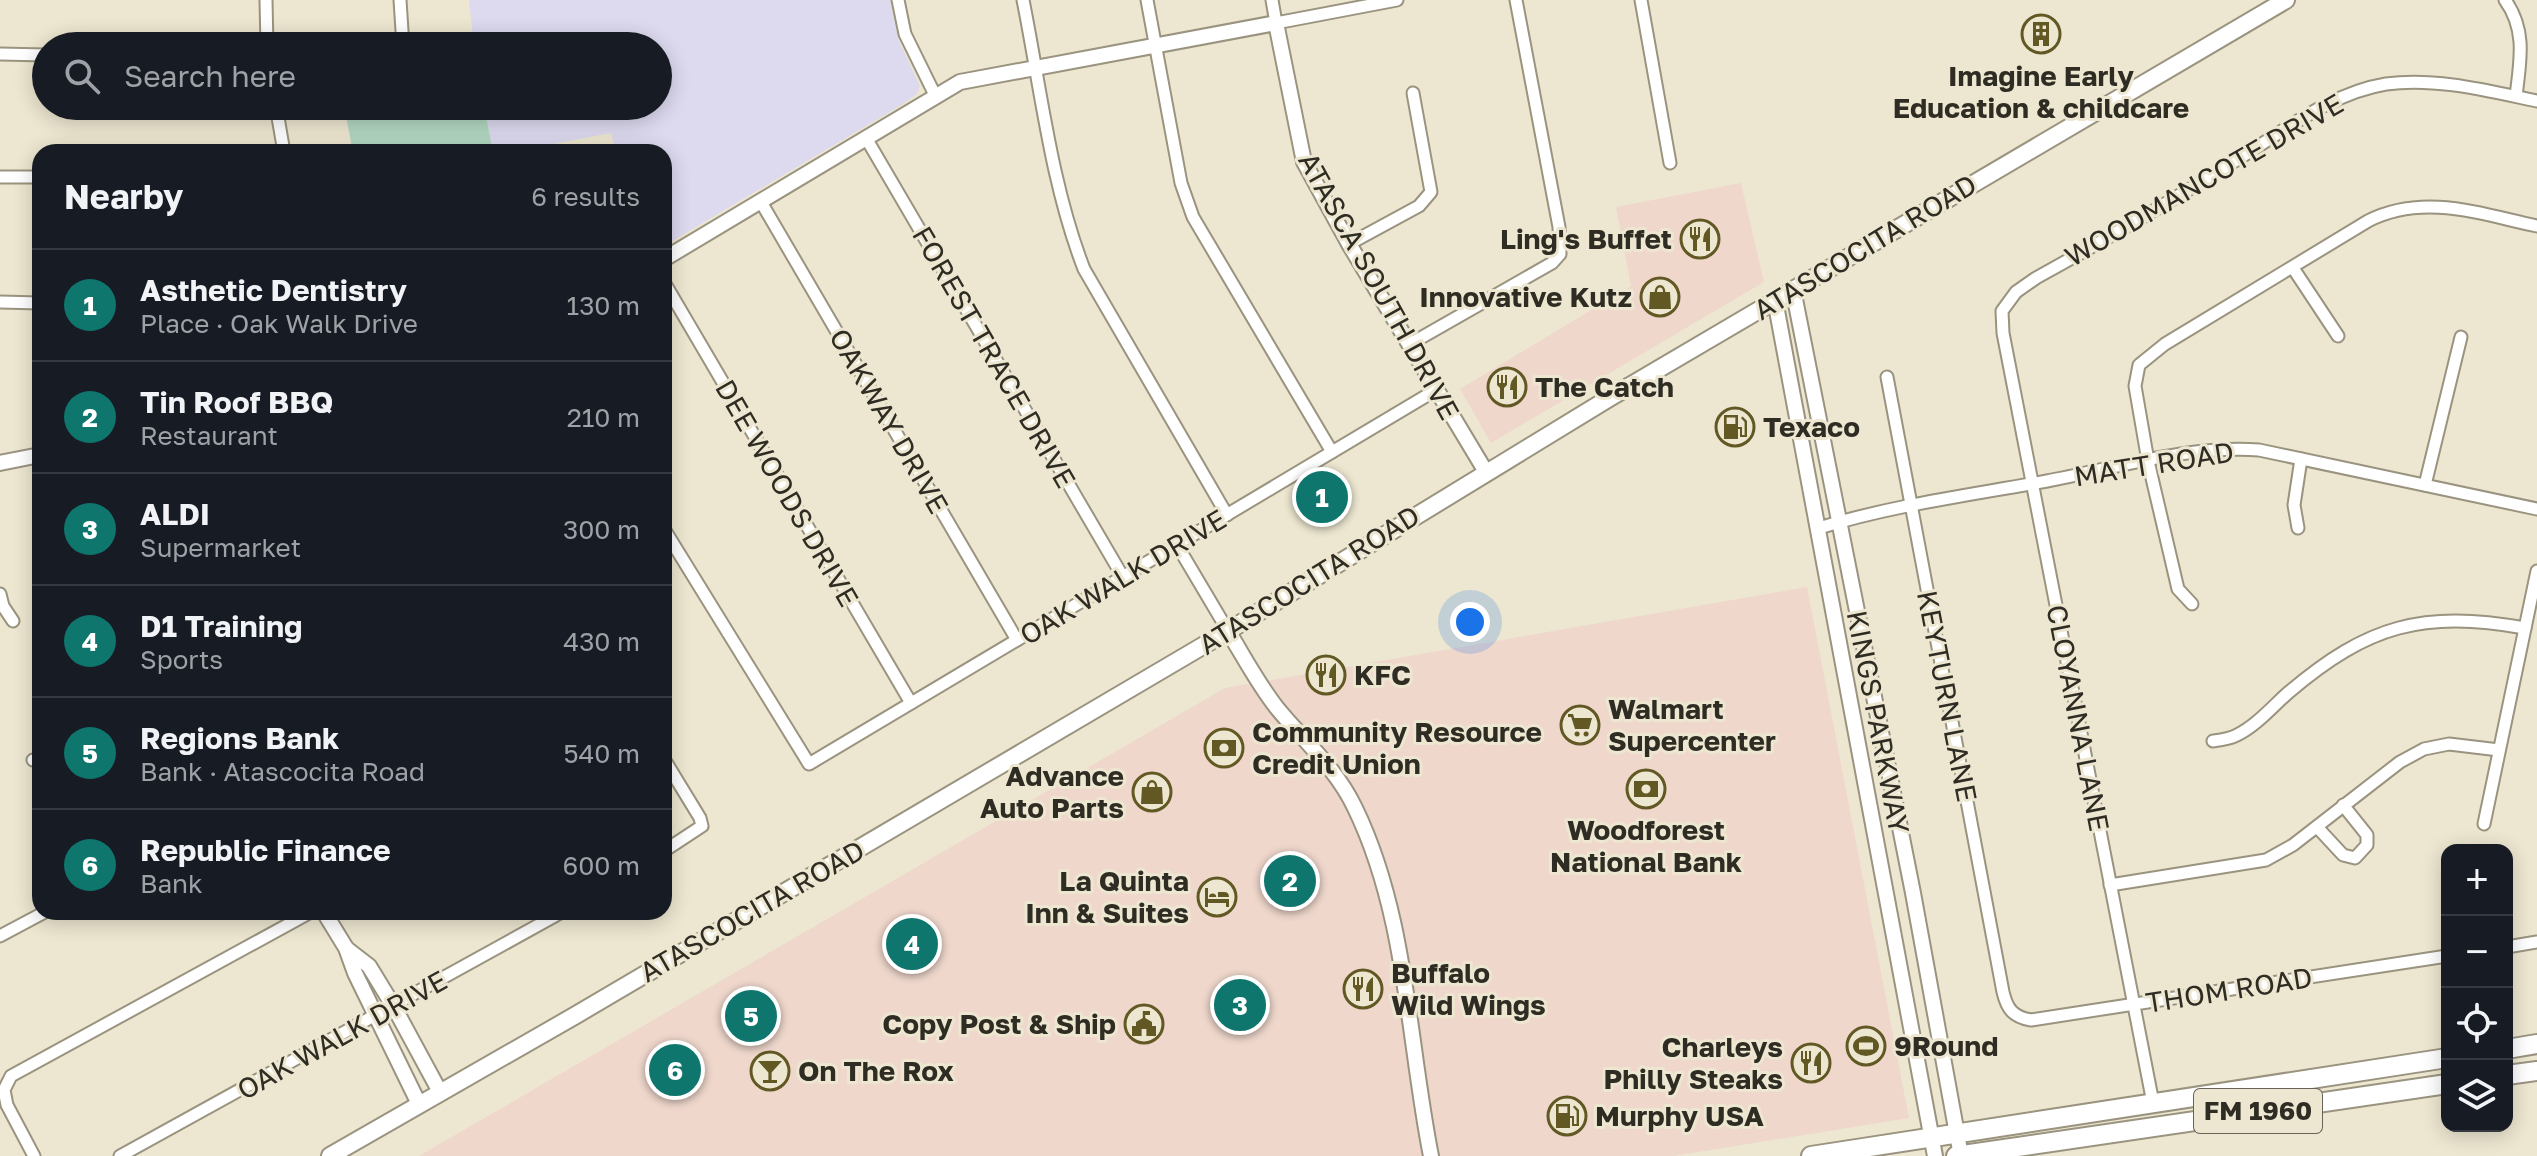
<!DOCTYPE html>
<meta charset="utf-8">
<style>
body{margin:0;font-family:"Golos Text",sans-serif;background:#242831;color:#f1f3f6}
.controls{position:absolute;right:24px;bottom:24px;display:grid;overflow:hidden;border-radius:16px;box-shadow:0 4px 20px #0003}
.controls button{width:72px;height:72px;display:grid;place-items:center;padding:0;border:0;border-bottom:2px solid #363941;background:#171b24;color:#f1f3f6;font:40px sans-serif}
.you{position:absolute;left:1470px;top:622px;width:28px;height:28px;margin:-20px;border:6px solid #fff;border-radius:50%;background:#1a73e8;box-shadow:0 0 0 12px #1a73e833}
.badge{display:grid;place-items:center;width:52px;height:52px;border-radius:50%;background:#0f766e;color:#fff;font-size:26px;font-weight:700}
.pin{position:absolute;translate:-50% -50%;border:4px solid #fff;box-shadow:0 2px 8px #0006}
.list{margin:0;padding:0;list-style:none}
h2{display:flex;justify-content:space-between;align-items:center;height:104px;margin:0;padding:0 32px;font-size:34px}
h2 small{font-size:26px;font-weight:400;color:#9ea1a6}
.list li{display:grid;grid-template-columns:52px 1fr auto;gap:24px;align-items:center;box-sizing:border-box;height:112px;padding:0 32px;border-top:2px solid #363941}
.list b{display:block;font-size:30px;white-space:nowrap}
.list p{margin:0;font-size:26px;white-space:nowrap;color:#9ea1a6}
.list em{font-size:26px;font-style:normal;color:#9ea1a6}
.icon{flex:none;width:44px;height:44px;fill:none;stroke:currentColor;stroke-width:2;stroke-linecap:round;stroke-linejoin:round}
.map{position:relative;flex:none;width:2537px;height:1156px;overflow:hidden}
.search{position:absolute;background:#171b24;box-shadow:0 4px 20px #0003;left:32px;top:32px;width:640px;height:88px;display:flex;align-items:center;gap:20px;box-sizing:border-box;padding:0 28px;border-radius:44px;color:#9ea1a6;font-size:30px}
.panel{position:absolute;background:#171b24;box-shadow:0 4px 20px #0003;left:32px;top:144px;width:640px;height:776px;border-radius:24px}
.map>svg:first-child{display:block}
</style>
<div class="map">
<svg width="2537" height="1156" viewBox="0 0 2537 1156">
<rect width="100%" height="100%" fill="#ede7d1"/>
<!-- commercial -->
<g fill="#efd7cc">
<path d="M1741 183 1764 282 1491 443 1460 389 1631 286 1616 207Z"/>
<path d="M1807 587 1909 1118 1674 1156H419L1225 688Z"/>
</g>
<!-- education -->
<path fill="#ddd9ef" d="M469 0H890L898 39 920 86 916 95 903 104 664 246V152H616L611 133 511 152H493L484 106H658V46H474Z"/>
<!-- green -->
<path fill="#b2d7c2" d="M344 106H484L493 152H353Z"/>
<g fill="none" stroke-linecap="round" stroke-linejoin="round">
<!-- minor casing -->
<g stroke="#99937f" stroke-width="15">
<g id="minor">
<path d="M266 0 267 46"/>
<path d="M400 0 403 46"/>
<path d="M898 0 905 34 935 95"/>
<path d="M1023 0C1041 90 1051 184 1084 269L1227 515"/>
<path d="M1147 0 1181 183 1193 217 1332 452"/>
<path d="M1272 0 1276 23 1397 0"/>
<path d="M1641 0 1670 163"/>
<path d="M2505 0C2527 30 2520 62 2516 96"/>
<path d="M0 54 46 55"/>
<path d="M276 106 284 152"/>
<path d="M866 138 1123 577"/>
<path d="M0 177H40"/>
<path d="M761 202 1017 640"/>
<path d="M1349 244 1419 206 1431 192 1413 93"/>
<path d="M2293 268 2338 336"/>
<path d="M664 282 911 703"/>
<path d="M0 302 40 303"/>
<path d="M1410 344 1552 263 1560 254 1559 227 1516 0"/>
<path d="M1887 377 2003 992C2007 1009 2013 1017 2031 1020L2447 956"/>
<path d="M2425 485 2461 337"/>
<path d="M1819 528C1893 505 1971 495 2047 481 2116 468 2189 445 2259 450L2537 509"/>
<path d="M2298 528 2294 505 2301 459"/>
<path d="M664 529 809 764 1436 390"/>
<path d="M1177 545 1228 631"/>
<path d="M0 594 3 606 13 621"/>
<path d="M2192 604 2178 589 2148 461 2135 386 2139 365 2165 344 2368 221C2424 193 2480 214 2537 226"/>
<path d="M2213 741C2221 740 2230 739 2237 735 2256 726 2273 706 2289 692 2368 625 2423 610 2525 628"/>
<path d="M664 759 700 818 702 826 664 851"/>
<path d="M33 760 40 759"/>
<path d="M2484 824 2537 571"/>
<path d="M2317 827 2343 855 2355 858 2367 845V835L2343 805"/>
<path d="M2110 885 2266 860 2293 845 2400 762 2424 749 2449 744 2499 750"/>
<path d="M0 936 45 912"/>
<path d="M2507 947 2537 942"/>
<path d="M2153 1103 2003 333 2002 311 2016 292 2036 278C2103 241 2170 202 2235 161 2283 132 2330 93 2386 84 2435 77 2489 91 2537 101"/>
<path d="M34 1156 7 1105 4 1090 11 1076 311 912"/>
<path d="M120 1156 562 912"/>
</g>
</g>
<!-- tertiary casing -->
<g stroke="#99937f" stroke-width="18">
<g id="tertiary">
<path d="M664 259 960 82 1276 23 1304 162 1349 244 1486 472"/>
<path d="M1793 289 1913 893 1961 1156"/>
<path d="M1775 300 1935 1156"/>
<path d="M0 463 40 455"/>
<path d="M1228 631C1244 657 1258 684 1277 708 1304 741 1336 768 1355 808 1407 915 1408 1041 1431 1156"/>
<path d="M324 912 346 948 355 973 419 1104"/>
<path d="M347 949 369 966 394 1007 440 1092"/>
</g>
</g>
<!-- secondary casing -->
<g stroke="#99937f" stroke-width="20">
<path id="secondary" d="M330 1156 576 1015 1228 631 1611 397 2286 0"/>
</g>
<!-- primary casing -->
<g stroke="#99937f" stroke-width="22">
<g id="primary">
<path d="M2507 1049 2537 1044"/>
<path d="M2507 1075 2537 1071"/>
<path d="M1811 1156 2447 1058"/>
<path d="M1956 1156 2447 1084"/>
</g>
</g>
<!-- minor -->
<use href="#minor" stroke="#fff" stroke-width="11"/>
<!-- tertiary -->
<use href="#tertiary" stroke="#fff" stroke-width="14"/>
<!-- secondary -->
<use href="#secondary" stroke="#fff" stroke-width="16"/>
<!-- primary -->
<use href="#primary" stroke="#fff" stroke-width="18"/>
</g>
<!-- icons -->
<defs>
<g id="building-ring" transform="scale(2)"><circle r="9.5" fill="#ede7d1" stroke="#615824" stroke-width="1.5"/><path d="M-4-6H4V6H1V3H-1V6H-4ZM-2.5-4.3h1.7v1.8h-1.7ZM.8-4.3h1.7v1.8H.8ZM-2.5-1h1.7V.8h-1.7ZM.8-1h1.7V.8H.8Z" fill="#615824"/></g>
<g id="restaurant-ring" transform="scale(2)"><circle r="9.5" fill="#ede7d1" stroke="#615824" stroke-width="1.5"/><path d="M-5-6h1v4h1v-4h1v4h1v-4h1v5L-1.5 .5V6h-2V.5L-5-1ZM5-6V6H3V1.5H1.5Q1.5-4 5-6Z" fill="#615824"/></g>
<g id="shop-ring" transform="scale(2)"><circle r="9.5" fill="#ede7d1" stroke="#615824" stroke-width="1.5"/><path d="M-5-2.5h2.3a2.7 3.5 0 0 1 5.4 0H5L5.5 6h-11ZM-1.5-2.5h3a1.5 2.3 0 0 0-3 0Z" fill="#615824"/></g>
<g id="fuel-ring" transform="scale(2)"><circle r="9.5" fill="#ede7d1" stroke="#615824" stroke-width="1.5"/><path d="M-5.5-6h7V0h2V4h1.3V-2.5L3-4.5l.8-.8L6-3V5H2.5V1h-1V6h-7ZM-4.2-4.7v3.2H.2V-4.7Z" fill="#615824"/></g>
<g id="supermarket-ring" transform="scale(2)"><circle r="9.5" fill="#ede7d1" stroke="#615824" stroke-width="1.5"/><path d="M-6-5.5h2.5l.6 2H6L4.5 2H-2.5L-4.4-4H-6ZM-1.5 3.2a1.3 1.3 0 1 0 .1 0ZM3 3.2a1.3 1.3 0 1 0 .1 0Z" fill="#615824"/></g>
<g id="bank-ring" transform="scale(2)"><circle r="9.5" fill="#ede7d1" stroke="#615824" stroke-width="1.5"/><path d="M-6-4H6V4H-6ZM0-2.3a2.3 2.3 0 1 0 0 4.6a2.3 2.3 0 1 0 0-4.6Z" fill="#615824"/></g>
<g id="hotel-ring" transform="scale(2)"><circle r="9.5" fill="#ede7d1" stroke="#615824" stroke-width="1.5"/><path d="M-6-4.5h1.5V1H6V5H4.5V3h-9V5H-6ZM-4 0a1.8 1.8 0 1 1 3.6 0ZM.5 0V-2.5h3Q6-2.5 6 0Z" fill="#615824"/></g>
<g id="civic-ring" transform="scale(2)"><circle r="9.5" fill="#ede7d1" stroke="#615824" stroke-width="1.5"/><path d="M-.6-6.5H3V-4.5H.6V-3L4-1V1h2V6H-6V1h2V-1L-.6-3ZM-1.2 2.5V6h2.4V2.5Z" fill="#615824"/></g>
<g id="stadium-ring" transform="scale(2)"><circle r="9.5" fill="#ede7d1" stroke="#615824" stroke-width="1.5"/><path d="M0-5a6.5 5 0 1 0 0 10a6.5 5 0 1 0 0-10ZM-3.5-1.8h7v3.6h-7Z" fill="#615824"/></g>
<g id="bar-ring" transform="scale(2)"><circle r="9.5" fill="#ede7d1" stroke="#615824" stroke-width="1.5"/><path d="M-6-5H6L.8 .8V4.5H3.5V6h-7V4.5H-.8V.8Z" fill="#615824"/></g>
</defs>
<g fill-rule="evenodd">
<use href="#building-ring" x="2041" y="34"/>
<use href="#restaurant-ring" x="1700" y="239"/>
<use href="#shop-ring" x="1660" y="297"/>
<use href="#restaurant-ring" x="1507" y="387"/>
<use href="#fuel-ring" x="1735" y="427"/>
<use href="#restaurant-ring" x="1326" y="675"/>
<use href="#supermarket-ring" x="1580" y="725"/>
<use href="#bank-ring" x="1224" y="748"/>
<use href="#bank-ring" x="1646" y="789"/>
<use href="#shop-ring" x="1152" y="792"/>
<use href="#hotel-ring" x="1217" y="897"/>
<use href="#restaurant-ring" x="1363" y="989"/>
<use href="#civic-ring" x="1144" y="1024"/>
<use href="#stadium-ring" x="1866" y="1046"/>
<use href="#restaurant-ring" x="1811" y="1063"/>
<use href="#bar-ring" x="770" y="1071"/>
<use href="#fuel-ring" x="1567" y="1116"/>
</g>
<g text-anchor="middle" stroke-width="6" stroke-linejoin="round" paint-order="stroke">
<!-- shield labels -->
<rect fill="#ede7d1" stroke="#676457" stroke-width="2" x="2194" y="1089" width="128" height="44" rx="6"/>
<g font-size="26" font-weight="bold" fill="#2e2c23">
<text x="2258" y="1120">FM 1960</text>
</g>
<!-- poi labels -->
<g font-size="28" font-weight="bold" fill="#2e2c23" stroke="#ede7d1" text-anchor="start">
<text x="2041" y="86" text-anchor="middle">Imagine Early<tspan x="2041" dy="32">Education &amp; childcare</tspan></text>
<text x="1672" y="249" text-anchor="end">Ling's Buffet</text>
<text x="1632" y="307" text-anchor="end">Innovative Kutz</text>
<text x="1535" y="397">The Catch</text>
<text x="1763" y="437">Texaco</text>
<text x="1354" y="685">KFC</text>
<text x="1608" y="719">Walmart<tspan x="1608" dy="32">Supercenter</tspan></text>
<text x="1252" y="742">Community Resource<tspan x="1252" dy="32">Credit Union</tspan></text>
<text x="1124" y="786" text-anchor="end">Advance<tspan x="1124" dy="32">Auto Parts</tspan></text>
<text x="1646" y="840" text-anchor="middle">Woodforest<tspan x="1646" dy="32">National Bank</tspan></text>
<text x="1189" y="891" text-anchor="end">La Quinta<tspan x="1189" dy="32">Inn &amp; Suites</tspan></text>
<text x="1391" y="983">Buffalo<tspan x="1391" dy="32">Wild Wings</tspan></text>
<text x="1116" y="1034" text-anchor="end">Copy Post &amp; Ship</text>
<text x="1894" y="1056">9Round</text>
<text x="1783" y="1057" text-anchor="end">Charleys<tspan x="1783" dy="32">Philly Steaks</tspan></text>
<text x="798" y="1081">On The Rox</text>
<text x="1595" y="1126">Murphy USA</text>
</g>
<!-- street labels -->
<g font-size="28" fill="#2e2c23" stroke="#ede7d1">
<text transform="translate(2204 180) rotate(-30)" y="10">WOODMANCOTE DRIVE</text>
<text transform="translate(1865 247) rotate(-31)" y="10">ATASCOCITA ROAD</text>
<text transform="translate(1379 286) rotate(61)" y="10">ATASCA SOUTH DRIVE</text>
<text transform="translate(994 357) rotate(60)" y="10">FOREST TRACE DRIVE</text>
<text transform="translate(889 421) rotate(60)" y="10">OAKWAY DRIVE</text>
<text transform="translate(2154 464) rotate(-9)" y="10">MATT ROAD</text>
<text transform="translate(787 493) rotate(60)" y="10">DEE WOODS DRIVE</text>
<text transform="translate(1123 577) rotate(-31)" y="10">OAK WALK DRIVE</text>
<text transform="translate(1309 580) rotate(-32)" y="10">ATASCOCITA ROAD</text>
<text transform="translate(1947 696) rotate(79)" y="10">KEYTURN LANE</text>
<text transform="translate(2078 718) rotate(79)" y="10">CLOYANNA LANE</text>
<text transform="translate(1878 722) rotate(79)" y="10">KINGS PARKWAY</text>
<text transform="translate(752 911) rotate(-30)" y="10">ATASCOCITA ROAD</text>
<text transform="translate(2229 990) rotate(-9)" y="10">THOM ROAD</text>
<text transform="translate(342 1035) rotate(-29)" y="10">OAK WALK DRIVE</text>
</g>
</g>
</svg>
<div class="controls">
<button>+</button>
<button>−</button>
<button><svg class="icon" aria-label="locate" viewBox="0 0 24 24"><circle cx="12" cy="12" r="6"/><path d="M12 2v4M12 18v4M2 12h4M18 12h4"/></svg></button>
<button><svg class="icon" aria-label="layers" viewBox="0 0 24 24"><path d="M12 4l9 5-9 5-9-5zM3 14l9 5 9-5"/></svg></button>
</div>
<div class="you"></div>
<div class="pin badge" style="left:1322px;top:497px">1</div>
<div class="pin badge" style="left:1290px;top:881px">2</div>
<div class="pin badge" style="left:1240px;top:1005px">3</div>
<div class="pin badge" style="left:912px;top:944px">4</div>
<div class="pin badge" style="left:751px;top:1016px">5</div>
<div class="pin badge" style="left:675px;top:1070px">6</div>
<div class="search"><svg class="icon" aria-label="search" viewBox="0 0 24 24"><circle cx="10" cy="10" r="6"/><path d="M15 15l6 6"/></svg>Search here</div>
<section class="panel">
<h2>Nearby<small>6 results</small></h2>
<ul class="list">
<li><span class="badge">1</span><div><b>Asthetic Dentistry</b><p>Place · Oak Walk Drive</p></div><em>130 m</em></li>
<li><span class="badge">2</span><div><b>Tin Roof BBQ</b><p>Restaurant</p></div><em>210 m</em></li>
<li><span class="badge">3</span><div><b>ALDI</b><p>Supermarket</p></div><em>300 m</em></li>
<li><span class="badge">4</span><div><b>D1 Training</b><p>Sports</p></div><em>430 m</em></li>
<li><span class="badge">5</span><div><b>Regions Bank</b><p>Bank · Atascocita Road</p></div><em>540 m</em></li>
<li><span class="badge">6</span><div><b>Republic Finance</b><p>Bank</p></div><em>600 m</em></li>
</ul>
</section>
</div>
